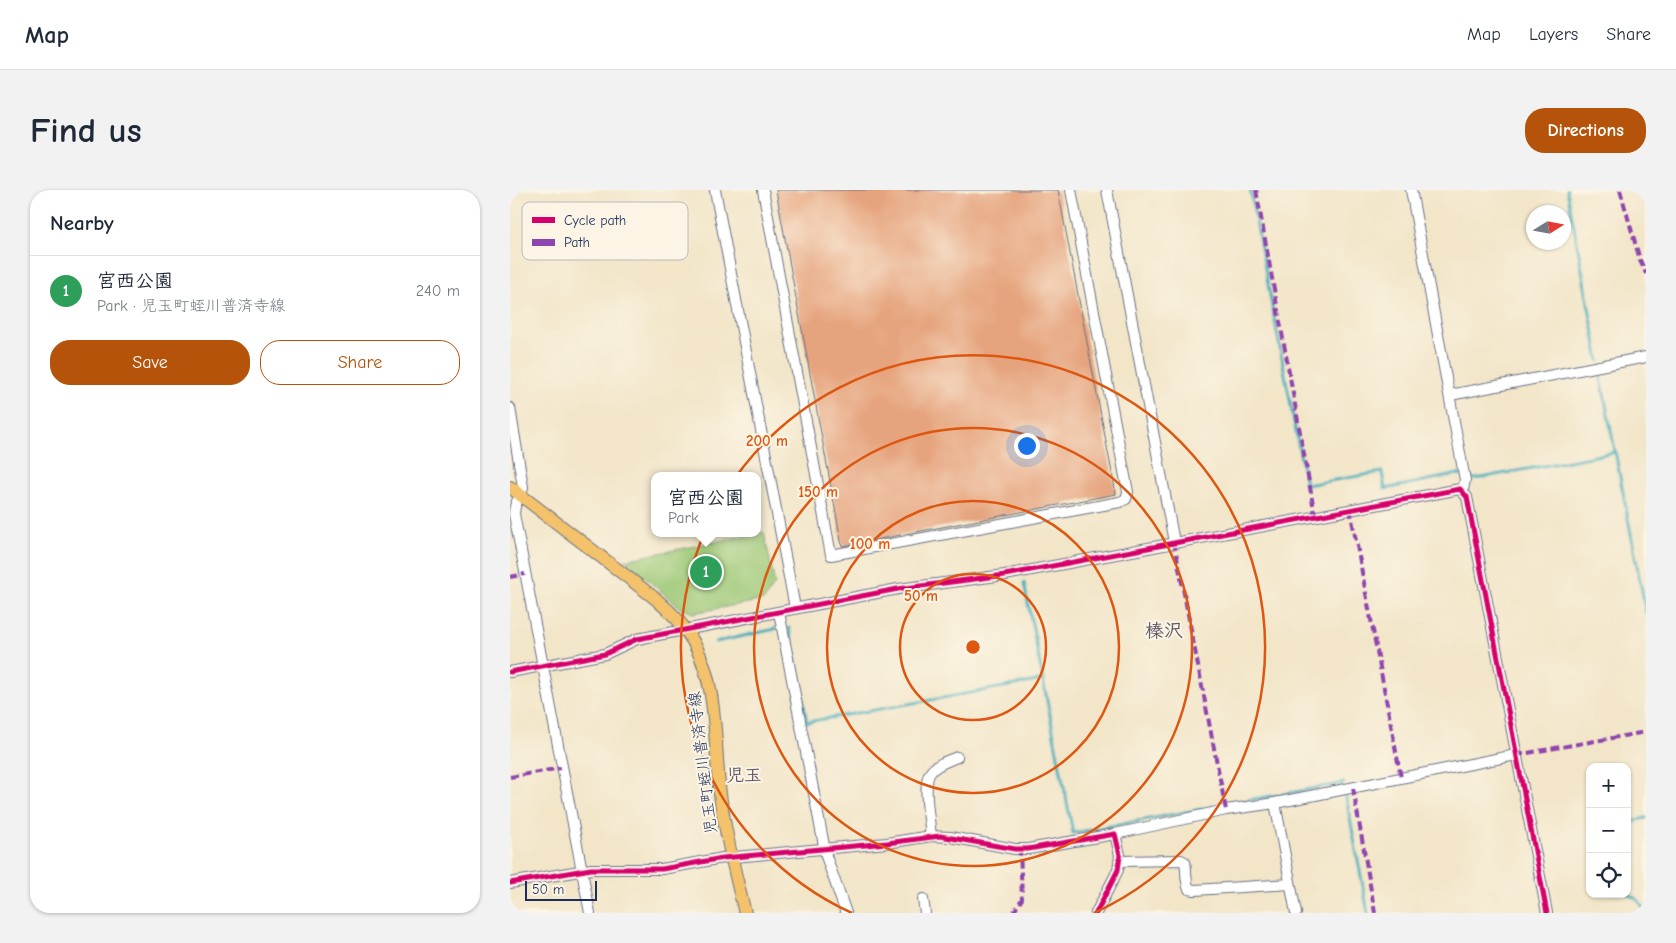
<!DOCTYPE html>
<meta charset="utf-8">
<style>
body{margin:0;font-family:"Comic Neue","Klee One",sans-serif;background:#f2f2f3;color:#1f2937}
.controls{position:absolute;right:15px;bottom:15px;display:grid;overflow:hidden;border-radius:10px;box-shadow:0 1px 4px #0004}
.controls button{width:45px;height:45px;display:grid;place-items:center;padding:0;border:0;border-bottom:1px solid #e0e1e3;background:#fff;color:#1f2937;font:25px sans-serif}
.compass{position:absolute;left:1016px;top:15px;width:45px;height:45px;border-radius:50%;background:#fff;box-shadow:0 1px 4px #0004;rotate:79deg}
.scale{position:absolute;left:15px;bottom:12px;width:72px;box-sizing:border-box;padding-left:5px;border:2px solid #1b2f5e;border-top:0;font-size:14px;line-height:18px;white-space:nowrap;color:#1b2f5e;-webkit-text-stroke:4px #fcf5e5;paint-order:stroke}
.you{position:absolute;left:516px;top:255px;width:18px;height:18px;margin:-12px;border:4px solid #fff;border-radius:50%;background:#1a73e8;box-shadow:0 0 0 8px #1a73e833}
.badge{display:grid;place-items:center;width:32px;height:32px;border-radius:50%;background:#b45309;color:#fff;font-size:16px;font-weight:700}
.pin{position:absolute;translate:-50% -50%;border:2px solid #fff;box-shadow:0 1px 5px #0006}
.popup{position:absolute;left:141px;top:282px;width:110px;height:65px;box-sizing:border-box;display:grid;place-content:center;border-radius:10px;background:#fff;filter:drop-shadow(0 1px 4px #0005);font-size:16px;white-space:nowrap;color:#747a83}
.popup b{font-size:19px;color:#1f2937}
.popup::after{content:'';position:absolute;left:50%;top:100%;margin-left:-10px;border:10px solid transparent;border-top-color:#fff}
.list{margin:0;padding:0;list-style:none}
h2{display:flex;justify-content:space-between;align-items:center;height:65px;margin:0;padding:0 20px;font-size:21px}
h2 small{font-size:16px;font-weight:400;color:#747a83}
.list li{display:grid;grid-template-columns:32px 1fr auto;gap:15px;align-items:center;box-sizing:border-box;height:70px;padding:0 20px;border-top:1px solid #e0e1e3}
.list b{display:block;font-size:19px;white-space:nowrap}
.list p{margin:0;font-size:16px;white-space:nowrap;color:#747a83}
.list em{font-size:16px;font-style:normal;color:#747a83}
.actions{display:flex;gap:10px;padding:15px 20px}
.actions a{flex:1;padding:11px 0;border:1px solid #b45309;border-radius:20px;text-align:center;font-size:18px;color:#b45309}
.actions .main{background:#b45309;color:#fff}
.icon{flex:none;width:28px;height:28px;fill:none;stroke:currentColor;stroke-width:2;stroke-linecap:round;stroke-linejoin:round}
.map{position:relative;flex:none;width:1136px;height:723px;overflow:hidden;border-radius:20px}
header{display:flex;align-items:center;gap:30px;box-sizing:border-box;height:70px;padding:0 25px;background:#fff;border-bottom:1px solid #e0e1e3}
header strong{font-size:24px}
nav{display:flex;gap:28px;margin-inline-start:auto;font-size:18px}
.intro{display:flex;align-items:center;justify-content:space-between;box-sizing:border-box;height:120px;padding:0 30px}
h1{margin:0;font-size:35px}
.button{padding:12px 22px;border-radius:20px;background:#b45309;color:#fff;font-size:18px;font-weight:700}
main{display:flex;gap:30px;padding:0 30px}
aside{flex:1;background:#fff;border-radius:20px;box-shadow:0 1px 4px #0004}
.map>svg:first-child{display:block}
</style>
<header>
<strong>Map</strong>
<nav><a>Map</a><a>Layers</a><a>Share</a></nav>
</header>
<div class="intro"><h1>Find us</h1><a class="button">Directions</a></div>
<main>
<aside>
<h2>Nearby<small></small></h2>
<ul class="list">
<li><span class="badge" style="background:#2e9e5b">1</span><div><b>宮西公園</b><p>Park · 児玉町蛭川普済寺線</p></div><em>240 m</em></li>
</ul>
<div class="actions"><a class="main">Save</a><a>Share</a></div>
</aside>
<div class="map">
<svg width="1136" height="723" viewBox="0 0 1136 723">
<rect width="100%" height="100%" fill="#fcf5e5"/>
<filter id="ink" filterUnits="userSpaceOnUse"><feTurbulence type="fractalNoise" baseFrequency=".02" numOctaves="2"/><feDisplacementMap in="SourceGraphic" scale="10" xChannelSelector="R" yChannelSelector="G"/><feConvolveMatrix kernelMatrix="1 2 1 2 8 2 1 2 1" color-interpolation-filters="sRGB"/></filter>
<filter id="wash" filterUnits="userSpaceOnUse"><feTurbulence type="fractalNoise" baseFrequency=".0096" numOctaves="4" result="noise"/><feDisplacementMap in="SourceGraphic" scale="20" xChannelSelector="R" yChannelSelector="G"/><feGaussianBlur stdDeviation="1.12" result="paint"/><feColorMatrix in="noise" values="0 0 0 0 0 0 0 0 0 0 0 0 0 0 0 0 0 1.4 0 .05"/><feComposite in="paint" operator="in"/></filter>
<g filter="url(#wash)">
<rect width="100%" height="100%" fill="#f2e5c8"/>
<!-- green -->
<path fill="#9bc875" stroke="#5b7c6a" d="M254 342 265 394 254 410 183 423 170 418 115 370Z"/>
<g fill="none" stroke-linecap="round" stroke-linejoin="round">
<!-- stream -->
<g stroke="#3baab9" stroke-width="3">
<path d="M740 0 796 295 872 282 875 299 948 284 951 285"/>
<path d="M1057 0 1089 171"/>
<path d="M1090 183 1136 422"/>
<path d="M957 287 965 289 1106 262"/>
<path d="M514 393 563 643 709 616"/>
<path d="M279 438 297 532 533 490"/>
<path d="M206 452 265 439"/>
<path d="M836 607 858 723"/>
<path d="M722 613 834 593"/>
<path d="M1117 636 1118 632 1136 628"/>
<path d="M1117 703 1128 710 1136 721"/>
</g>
</g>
<g id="blocks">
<!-- building -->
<path fill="#e6a47e" d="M266 0H548L606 304 332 356Z"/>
</g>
</g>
<g filter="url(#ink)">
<use href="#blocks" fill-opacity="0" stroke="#666f83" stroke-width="1"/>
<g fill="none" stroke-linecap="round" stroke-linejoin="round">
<!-- minor casing -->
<g stroke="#666f83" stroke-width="12">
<g id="minor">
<path d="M205 0 285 418"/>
<path d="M253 0 321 365 610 312 616 309 618 302 561 0"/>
<path d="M597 0 664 352"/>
<path d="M901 0 955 290 953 300"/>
<path d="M940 205 1136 167"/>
<path d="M0 218 13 297C11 309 4 310 4 324L80 723"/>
<path d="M269 422 316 666 336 723"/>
<path d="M0 482 95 464 127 449 388 399 495 385 950 299 957 307 1037 723"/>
<path d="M765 613 786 723"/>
<path d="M421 646C420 632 412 594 420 583 426 574 438 571 447 567"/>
<path d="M610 671 671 670 675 672C677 681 675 691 679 699L685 700 780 694"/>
<path d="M0 693 81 679H152L213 668 377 653 421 646 440 647 505 659H518L605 644 716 620 765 613 1006 565"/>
<path d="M413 709 415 723"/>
<path d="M586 723 608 680 610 665 605 644"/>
</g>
</g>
<!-- major casing -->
<g stroke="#666f83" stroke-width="14">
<path id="major" d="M0 297 146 409C156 418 167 427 175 439 210 486 203 548 210 604 215 644 225 684 235 723"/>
</g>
<!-- minor -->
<use href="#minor" stroke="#fff" stroke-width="10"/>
<!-- major -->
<use href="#major" stroke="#f4c26a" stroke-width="12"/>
<!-- quiet -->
<g stroke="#8e44ad" stroke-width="4" stroke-dasharray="8 4" stroke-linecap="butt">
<path d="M746 0 805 325"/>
<path d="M1110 0 1130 70 1136 84"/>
<path d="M840 319 891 588"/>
<path d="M664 352 716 620"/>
<path d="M0 387 15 384"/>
<path d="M1006 565 1136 542"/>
<path d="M0 587 51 578"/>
<path d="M843 598 865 723"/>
<path d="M503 723 512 709 510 659"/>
</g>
<!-- cycleway casing -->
<g stroke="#fcf5e5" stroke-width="8">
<g id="cycleway">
<path d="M0 482 95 464 127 449 388 399 495 385 950 299 957 307 1037 723"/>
<path d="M0 693 81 679H152L213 668 377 653 430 646 505 659H518L605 644 610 665 608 680 586 723"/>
</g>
</g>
<!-- cycleway -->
<use href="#cycleway" stroke="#d6006c" stroke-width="5"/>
</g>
</g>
<!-- distance rings -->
<g fill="none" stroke="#de5710" stroke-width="2.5">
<circle cx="463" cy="457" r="73"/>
<circle cx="463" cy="457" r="146"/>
<circle cx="463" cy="457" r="219"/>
<path d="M342 723A292 292 0 1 1 584 723"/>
</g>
<g text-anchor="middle" stroke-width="4" stroke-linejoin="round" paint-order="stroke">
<!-- street labels -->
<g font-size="16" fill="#1b2f5e" stroke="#fcf5e5">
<text transform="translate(192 573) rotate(-97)" y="6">児玉町蛭川普済寺線</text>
</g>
<!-- neighbourhood labels -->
<g font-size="18" font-weight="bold" fill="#625869" stroke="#fcf5e5">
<text x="234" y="591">児玉</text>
</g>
<!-- quarter labels -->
<g font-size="19" font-weight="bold" fill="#625869" stroke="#fcf5e5">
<text x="654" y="447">榛沢</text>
</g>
</g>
<!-- legend -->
<rect x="12" y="12" width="166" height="58" rx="8" fill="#fcf5e5" stroke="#b8babc" stroke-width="1"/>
<rect x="22" y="27" width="23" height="6" fill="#d6006c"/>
<rect x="22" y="49" width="23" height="7" fill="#8e44ad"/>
<g font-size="14" fill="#1b2f5e">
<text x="54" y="35">Cycle path</text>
<text x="54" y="57">Path</text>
</g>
<circle cx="463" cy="457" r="8" fill="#de5710" stroke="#fcf5e5" stroke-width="2.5"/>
<g font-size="15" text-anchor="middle" font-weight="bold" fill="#de5710" stroke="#fcf5e5" stroke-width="4" stroke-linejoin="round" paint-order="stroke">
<text x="257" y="256">200 m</text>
<text x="308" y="307">150 m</text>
<text x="360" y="359">100 m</text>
<text x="411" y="411">50 m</text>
</g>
</svg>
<div class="controls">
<button>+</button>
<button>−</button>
<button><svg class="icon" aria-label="locate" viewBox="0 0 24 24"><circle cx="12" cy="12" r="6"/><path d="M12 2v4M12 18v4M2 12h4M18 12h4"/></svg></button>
</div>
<svg class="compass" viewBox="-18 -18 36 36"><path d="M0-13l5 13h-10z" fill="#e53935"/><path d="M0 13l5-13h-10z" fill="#747a83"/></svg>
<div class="scale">50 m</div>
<div class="you"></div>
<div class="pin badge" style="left:196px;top:382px;background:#2e9e5b">1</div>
<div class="popup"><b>宮西公園</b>Park</div>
</div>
</main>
